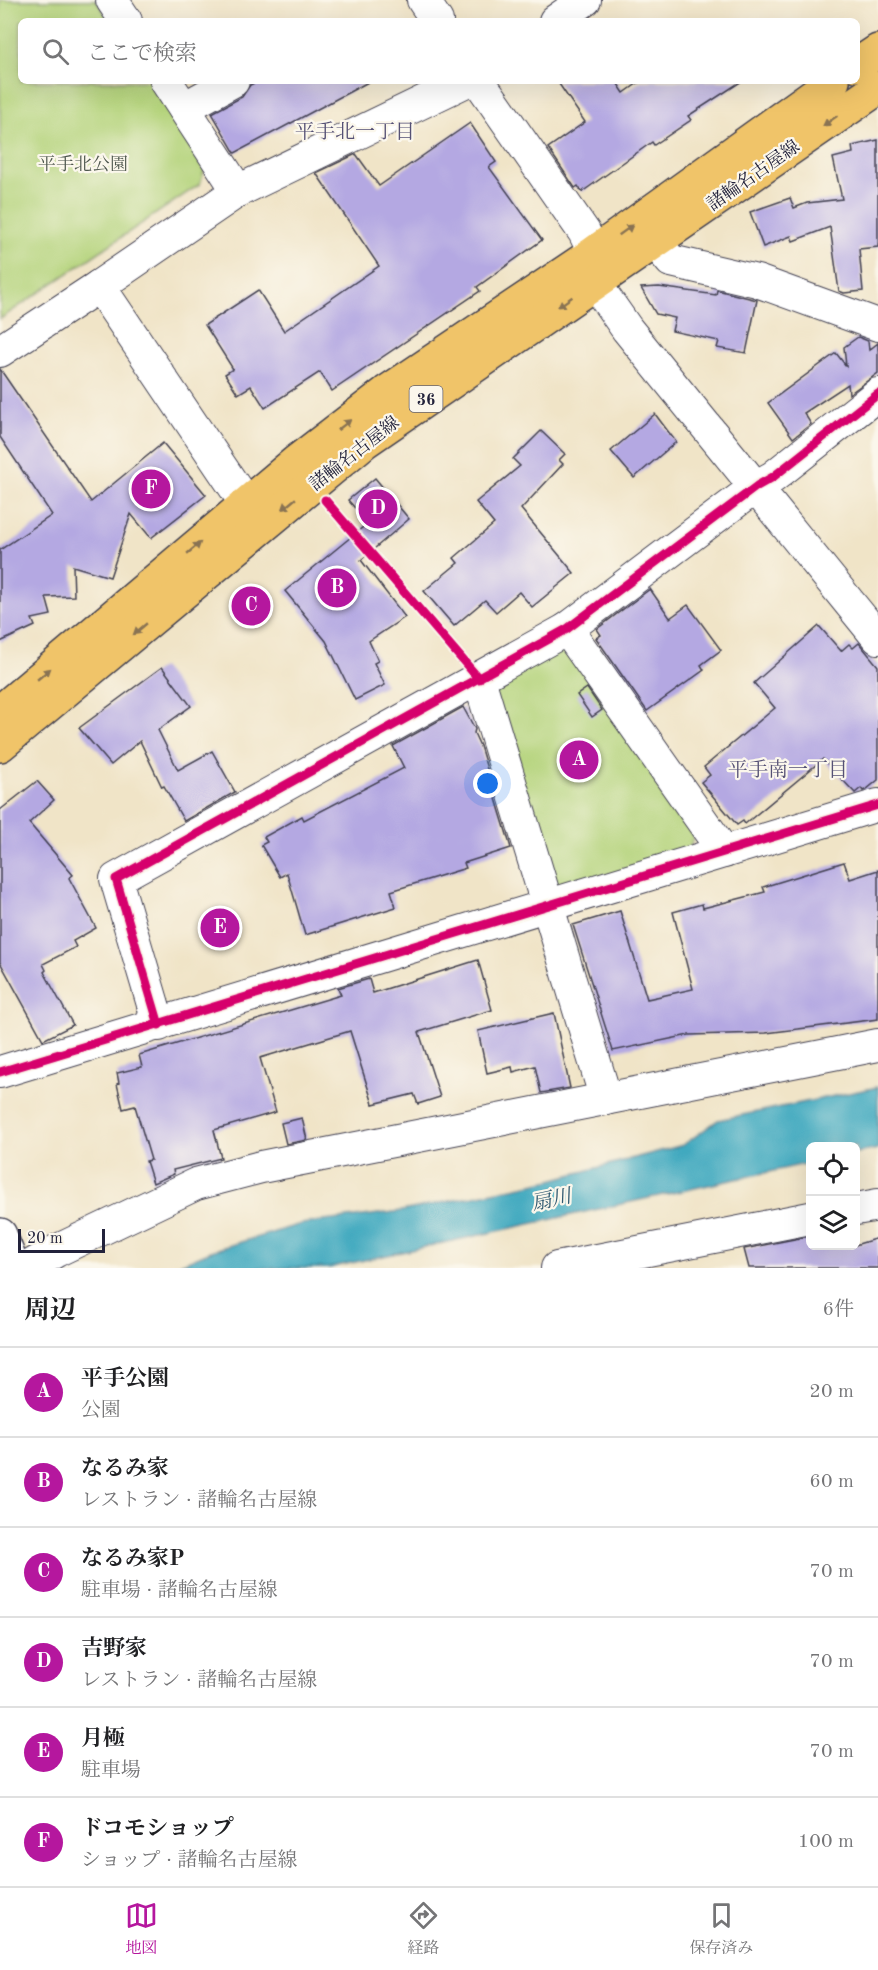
<!DOCTYPE html>
<html lang="ja">
<meta charset="utf-8">
<style>
body{margin:0;font-family:"Old Standard TT","Noto Serif JP",serif;background:#f6f6f6;color:#202124}
.controls{position:absolute;right:18px;bottom:18px;display:grid;overflow:hidden;border-radius:9px;box-shadow:0 6px 24px #0002}
.controls button{width:54px;height:54px;display:grid;place-items:center;padding:0;border:0;border-bottom:2px solid #e0e0e0;background:#fff;color:#202124;font:30px sans-serif}
.scale{position:absolute;left:18px;bottom:15px;width:87px;box-sizing:border-box;padding-left:6px;border:3px solid #22223b;border-top:0;font-size:16px;line-height:21px;white-space:nowrap;color:#22223b;-webkit-text-stroke:4px #fbf7ec;paint-order:stroke}
.you{position:absolute;left:488px;top:784px;width:21px;height:21px;margin:-15px;border:4px solid #fff;border-radius:50%;background:#1a73e8;box-shadow:0 0 0 9px #1a73e833}
.badge{display:grid;place-items:center;width:39px;height:39px;border-radius:50%;background:#b5179e;color:#fff;font-size:20px;font-weight:700}
.pin{position:absolute;translate:-50% -50%;border:3px solid #fff;box-shadow:0 2px 6px #0006}
.list{margin:0;padding:0;list-style:none}
h2{display:flex;justify-content:space-between;align-items:center;height:78px;margin:0;padding:0 24px;font-size:26px}
h2 small{font-size:20px;font-weight:400;color:#757577}
.list li{display:grid;grid-template-columns:39px 1fr auto;gap:18px;align-items:center;box-sizing:border-box;height:90px;padding:0 24px;border-top:2px solid #e0e0e0}
.list b{display:block;font-size:22px;white-space:nowrap}
.list p{margin:0;font-size:20px;white-space:nowrap;color:#757577}
.list em{font-size:20px;font-style:normal;color:#757577}
.icon{flex:none;width:33px;height:33px;fill:none;stroke:currentColor;stroke-width:2;stroke-linecap:round;stroke-linejoin:round}
.map{position:relative;flex:none;width:878px;height:1268px;overflow:hidden}
.search{position:absolute;background:#fff;box-shadow:0 6px 24px #0002;left:18px;right:18px;top:18px;height:66px;display:flex;align-items:center;gap:15px;box-sizing:border-box;padding:0 21px;border-radius:9px;color:#757577;font-size:22px}
.sheet{height:618px;background:#fff}
nav{display:flex;justify-content:space-around;align-items:center;box-sizing:border-box;height:84px;border-top:2px solid #e0e0e0;background:#fff;font-size:16px;color:#757577}
nav a{display:grid;justify-items:center;gap:3px}
nav .on{color:#b5179e}
.map>svg:first-child{display:block}
</style>
<div class="map">
<svg width="878" height="1268" viewBox="0 0 878 1268">
<rect width="100%" height="100%" fill="#fbf7ec"/>
<filter id="ink" filterUnits="userSpaceOnUse"><feTurbulence type="fractalNoise" baseFrequency=".0167" numOctaves="2"/><feDisplacementMap in="SourceGraphic" scale="12" xChannelSelector="R" yChannelSelector="G"/><feConvolveMatrix kernelMatrix="1 2 1 2 8 2 1 2 1" color-interpolation-filters="sRGB"/></filter>
<filter id="wash" filterUnits="userSpaceOnUse"><feTurbulence type="fractalNoise" baseFrequency=".008" numOctaves="4" result="noise"/><feDisplacementMap in="SourceGraphic" scale="24" xChannelSelector="R" yChannelSelector="G"/><feGaussianBlur stdDeviation="1.35" result="paint"/><feColorMatrix in="noise" values="0 0 0 0 0 0 0 0 0 0 0 0 0 0 0 0 0 1.4 0 .05"/><feComposite in="paint" operator="in"/></filter>
<g filter="url(#wash)">
<rect width="100%" height="100%" fill="#f0e4c7"/>
<!-- green -->
<g fill="#b4d37a" stroke="#6b7a5a" stroke-width="1.5">
<path d="M0 0H96L110 21H21V81H150L206 165 200 184 0 319Z"/>
<path d="M550 649 571 652 696 827 689 851 561 891 547 883 490 693 498 679Z"/>
</g>
<!-- water -->
<path fill="#3fa9bf" stroke="#30667d" stroke-width="1.5" d="M878 1087V1149L856 1153V1146H810V1163L328 1268H171L211 1251 301 1224 402 1211 551 1180 683 1145 718 1120Z"/>
<g id="blocks">
<!-- building -->
<g fill="#b4a8e2">
<path d="M258 81H370L235 153 212 113 242 97 250 85Z"/>
<path d="M557 81H616L624 93 641 81H742L688 116 691 120 654 145 652 142 582 192 578 186 575 188 548 148 585 122Z"/>
<path d="M470 123 496 162 489 167 542 240 477 287 480 291 332 391 320 372 265 408 251 386 238 394 225 374 233 369 205 325 258 290 284 331 379 266 316 173 356 154 379 186Z"/>
<path d="M878 140V247L859 249 863 291 844 293 839 291 830 227 793 241 791 236 763 247 750 212 790 198 794 208 807 203 842 199 833 158 853 153 852 146Z"/>
<path d="M659 287 716 295 717 290 757 300 746 353 717 348 719 341 672 331 675 318 656 314 641 288Z"/>
<path d="M858 337 868 341 869 350 878 343V373L849 394 848 384 804 413 811 424 793 438 768 403 836 353 846 366 844 347Z"/>
<path d="M0 369 91 502 163 443 206 495 151 538 131 514 110 577 73 566 74 596 46 597 51 615 32 619 35 626 0 642V550L52 515 0 437Z"/>
<path d="M655 414 676 442 634 478 611 451Z"/>
<path d="M541 431 565 454 559 460 563 464 521 509 574 573 532 607 519 592 496 612 485 600 454 626 424 591 458 563 454 558 494 524 476 502 520 466 513 459Z"/>
<path d="M375 478 409 519 361 560 405 617 369 641 378 661 374 663 385 685 355 700 326 641 285 591 368 523 348 500Z"/>
<path d="M650 589 670 618 688 605 721 650 701 665 704 670 647 711 596 638 601 635 597 629Z"/>
<path d="M819 626 841 651 849 644 853 648 859 643 878 666V780L867 789 863 791 861 788 855 793 823 759 745 824 743 821 737 825 701 782 710 775 704 767 775 708 754 683Z"/>
<path d="M162 667 191 706 158 730 178 770 212 751 235 792 184 821 164 786 162 787 140 741 111 765 79 728Z"/>
<path d="M587 688 602 710 592 717 577 695Z"/>
<path d="M463 707 475 729 474 733 480 746 511 848 464 863 466 868 391 891 396 907 305 935 287 873 280 877 261 845 267 842 264 837 302 816 304 820 404 768 393 746Z"/>
<path d="M37 781 54 800 29 823 73 875 69 878 96 928 73 941 76 947 43 964 46 970 44 972 73 1025 43 1040 0 962V810Z"/>
<path d="M844 862 850 879 878 870V1019L766 1033 689 1035 613 1051 573 925 620 911 647 999 693 989 673 912 702 904 703 908 765 892 763 887Z"/>
<path d="M478 960 492 1010 419 1032 440 1097 418 1104 414 1094 373 1104 350 1031 260 1058 276 1112 214 1130 221 1158 173 1170 174 1174 153 1183 146 1161 151 1160 135 1106 123 1109 117 1084 119 1083 117 1073 142 1067 139 1055 341 995 338 988 369 979 373 993Z"/>
<path d="M554 1013 570 1088 541 1093 535 1066 513 1072 512 1067 487 1073 478 1031Z"/>
<path d="M302 1118 307 1140 286 1144 281 1123Z"/>
<path d="M810 1236V1245H855L878 1238V1268H749L744 1249Z"/>
</g>
</g>
</g>
<g filter="url(#ink)">
<use href="#blocks" fill-opacity="0" stroke="#413f50" stroke-width="1.5"/>
<g fill="none" stroke-linecap="round" stroke-linejoin="round">
<!-- minor casing -->
<g stroke="#413f50" stroke-width="34">
<g id="minor">
<path d="M112 0 126 21"/>
<path d="M423 0 437 21"/>
<path d="M555 21 585 0"/>
<path d="M166 81 238 191 99 286 246 504"/>
<path d="M479 81 584 232 594 253V282L627 329 878 638"/>
<path d="M184 108 233 81"/>
<path d="M238 191 466 81"/>
<path d="M656 243 671 261 757 281 878 325"/>
<path d="M0 351 99 286"/>
<path d="M567 629 724 852"/>
<path d="M479 679 606 1099"/>
<path d="M159 1025 116 879 567 629 757 486 773 477 878 394"/>
<path d="M0 1072 878 805"/>
<path d="M856 1209 878 1205"/>
<path d="M27 1268 56 1251 196 1184 261 1167 878 1045"/>
<path d="M557 1268 810 1218"/>
</g>
</g>
<!-- tertiary casing -->
<g stroke="#413f50" stroke-width="36">
<path id="tertiary" d="M0 1235 13 1268"/>
</g>
<!-- primary casing -->
<g stroke="#413f50" stroke-width="36">
<g id="primary">
<path d="M857 65 878 51"/>
<path d="M0 712 296 462 387 392 594 253 833 81"/>
<path d="M0 745 364 442 878 88"/>
</g>
</g>
<!-- minor -->
<use href="#minor" stroke="#fff" stroke-width="32"/>
<!-- tertiary -->
<use href="#tertiary" stroke="#fff" stroke-width="33"/>
<!-- primary -->
<use href="#primary" stroke="#f0c469" stroke-width="33"/>
<!-- cycleway casing -->
<g stroke="#fbf7ec" stroke-width="13">
<g id="cycleway">
<path d="M325 500 479 679"/>
<path d="M159 1025 116 879 567 629 757 486 773 477 878 394"/>
<path d="M0 1072 878 805"/>
</g>
</g>
<!-- cycleway -->
<use href="#cycleway" stroke="#d6006c" stroke-width="9"/>
</g>
<!-- one-way arrows -->
<defs><path id="oneway-solid" d="M-6-.8H1V-3.2L6.5 0L1 3.2V.8H-6Z" transform="scale(1.5)"/></defs>
<g fill="#897352">
<use href="#oneway-solid" transform="translate(830 121) rotate(145)"/>
<use href="#oneway-solid" transform="translate(626 230) rotate(-36)"/>
<use href="#oneway-solid" transform="translate(565 302) rotate(145)"/>
<use href="#oneway-solid" transform="translate(344 425) rotate(-38)"/>
<use href="#oneway-solid" transform="translate(289 504) rotate(140)"/>
<use href="#oneway-solid" transform="translate(194 548) rotate(-40)"/>
<use href="#oneway-solid" transform="translate(140 629) rotate(140)"/>
<use href="#oneway-solid" transform="translate(44 674) rotate(-40)"/>
</g>
</g>
<g text-anchor="middle" stroke-width="4.5" stroke-linejoin="round" paint-order="stroke">
<!-- shield labels -->
<rect fill="#fbf7ec" stroke="#636270" stroke-width="1.5" x="409.5" y="386" width="33" height="26" rx="4.5"/>
<g font-size="16" font-weight="bold" fill="#22223b">
<text x="426" y="405">36</text>
</g>
<!-- park labels -->
<g font-size="18" fill="#4e574e" stroke="#fbf7ec">
<text x="83" y="170">平手北公園</text>
</g>
<!-- street labels -->
<g font-size="18" fill="#22223b" stroke="#fbf7ec">
<text transform="translate(753 175) rotate(-35)" y="6">諸輪名古屋線</text>
<text transform="translate(354 453) rotate(-38)" y="6">諸輪名古屋線</text>
</g>
<!-- neighbourhood labels -->
<g font-size="20" fill="#555175" stroke="#fbf7ec">
<text x="355" y="138">平手北一丁目</text>
<text x="788" y="776">平手南一丁目</text>
</g>
<!-- water labels -->
<g font-size="20" font-style="italic" fill="#2e5870" stroke="#fbf7ec">
<text transform="translate(551 1199) rotate(-12)" y="7">扇川</text>
</g>
</g>
</svg>
<div class="controls">
<button><svg class="icon" aria-label="locate" viewBox="0 0 24 24"><circle cx="12" cy="12" r="6"/><path d="M12 2v4M12 18v4M2 12h4M18 12h4"/></svg></button>
<button><svg class="icon" aria-label="layers" viewBox="0 0 24 24"><path d="M12 4l9 5-9 5-9-5zM3 14l9 5 9-5"/></svg></button>
</div>
<div class="scale">20 m</div>
<div class="you"></div>
<div class="pin badge" style="left:579px;top:760px">A</div>
<div class="pin badge" style="left:337px;top:588px">B</div>
<div class="pin badge" style="left:251px;top:606px">C</div>
<div class="pin badge" style="left:378px;top:509px">D</div>
<div class="pin badge" style="left:220px;top:928px">E</div>
<div class="pin badge" style="left:151px;top:489px">F</div>
<div class="search"><svg class="icon" aria-label="search" viewBox="0 0 24 24"><circle cx="10" cy="10" r="6"/><path d="M15 15l6 6"/></svg>ここで検索</div>
</div>
<section class="sheet">
<h2>周辺<small>6件</small></h2>
<ul class="list">
<li><span class="badge">A</span><div><b>平手公園</b><p>公園</p></div><em>20 m</em></li>
<li><span class="badge">B</span><div><b>なるみ家</b><p>レストラン · 諸輪名古屋線</p></div><em>60 m</em></li>
<li><span class="badge">C</span><div><b>なるみ家P</b><p>駐車場 · 諸輪名古屋線</p></div><em>70 m</em></li>
<li><span class="badge">D</span><div><b>吉野家</b><p>レストラン · 諸輪名古屋線</p></div><em>70 m</em></li>
<li><span class="badge">E</span><div><b>月極</b><p>駐車場</p></div><em>70 m</em></li>
<li><span class="badge">F</span><div><b>ドコモショップ</b><p>ショップ · 諸輪名古屋線</p></div><em>100 m</em></li>
</ul>
</section>
<nav>
<a class="on"><svg class="icon" aria-label="map" viewBox="0 0 24 24"><path d="M3 6l6-2 6 2 6-2v14l-6 2-6-2-6 2zM9 4v14M15 6v14"/></svg>地図</a>
<a><svg class="icon" aria-label="directions" viewBox="0 0 24 24"><path d="M12 3l9 9-9 9-9-9zM9 14v-3h6M13 9l2 2-2 2"/></svg>経路</a>
<a><svg class="icon" aria-label="saved" viewBox="0 0 24 24"><path d="M7 4h10v16l-5-4-5 4z"/></svg>保存済み</a>
</nav>
